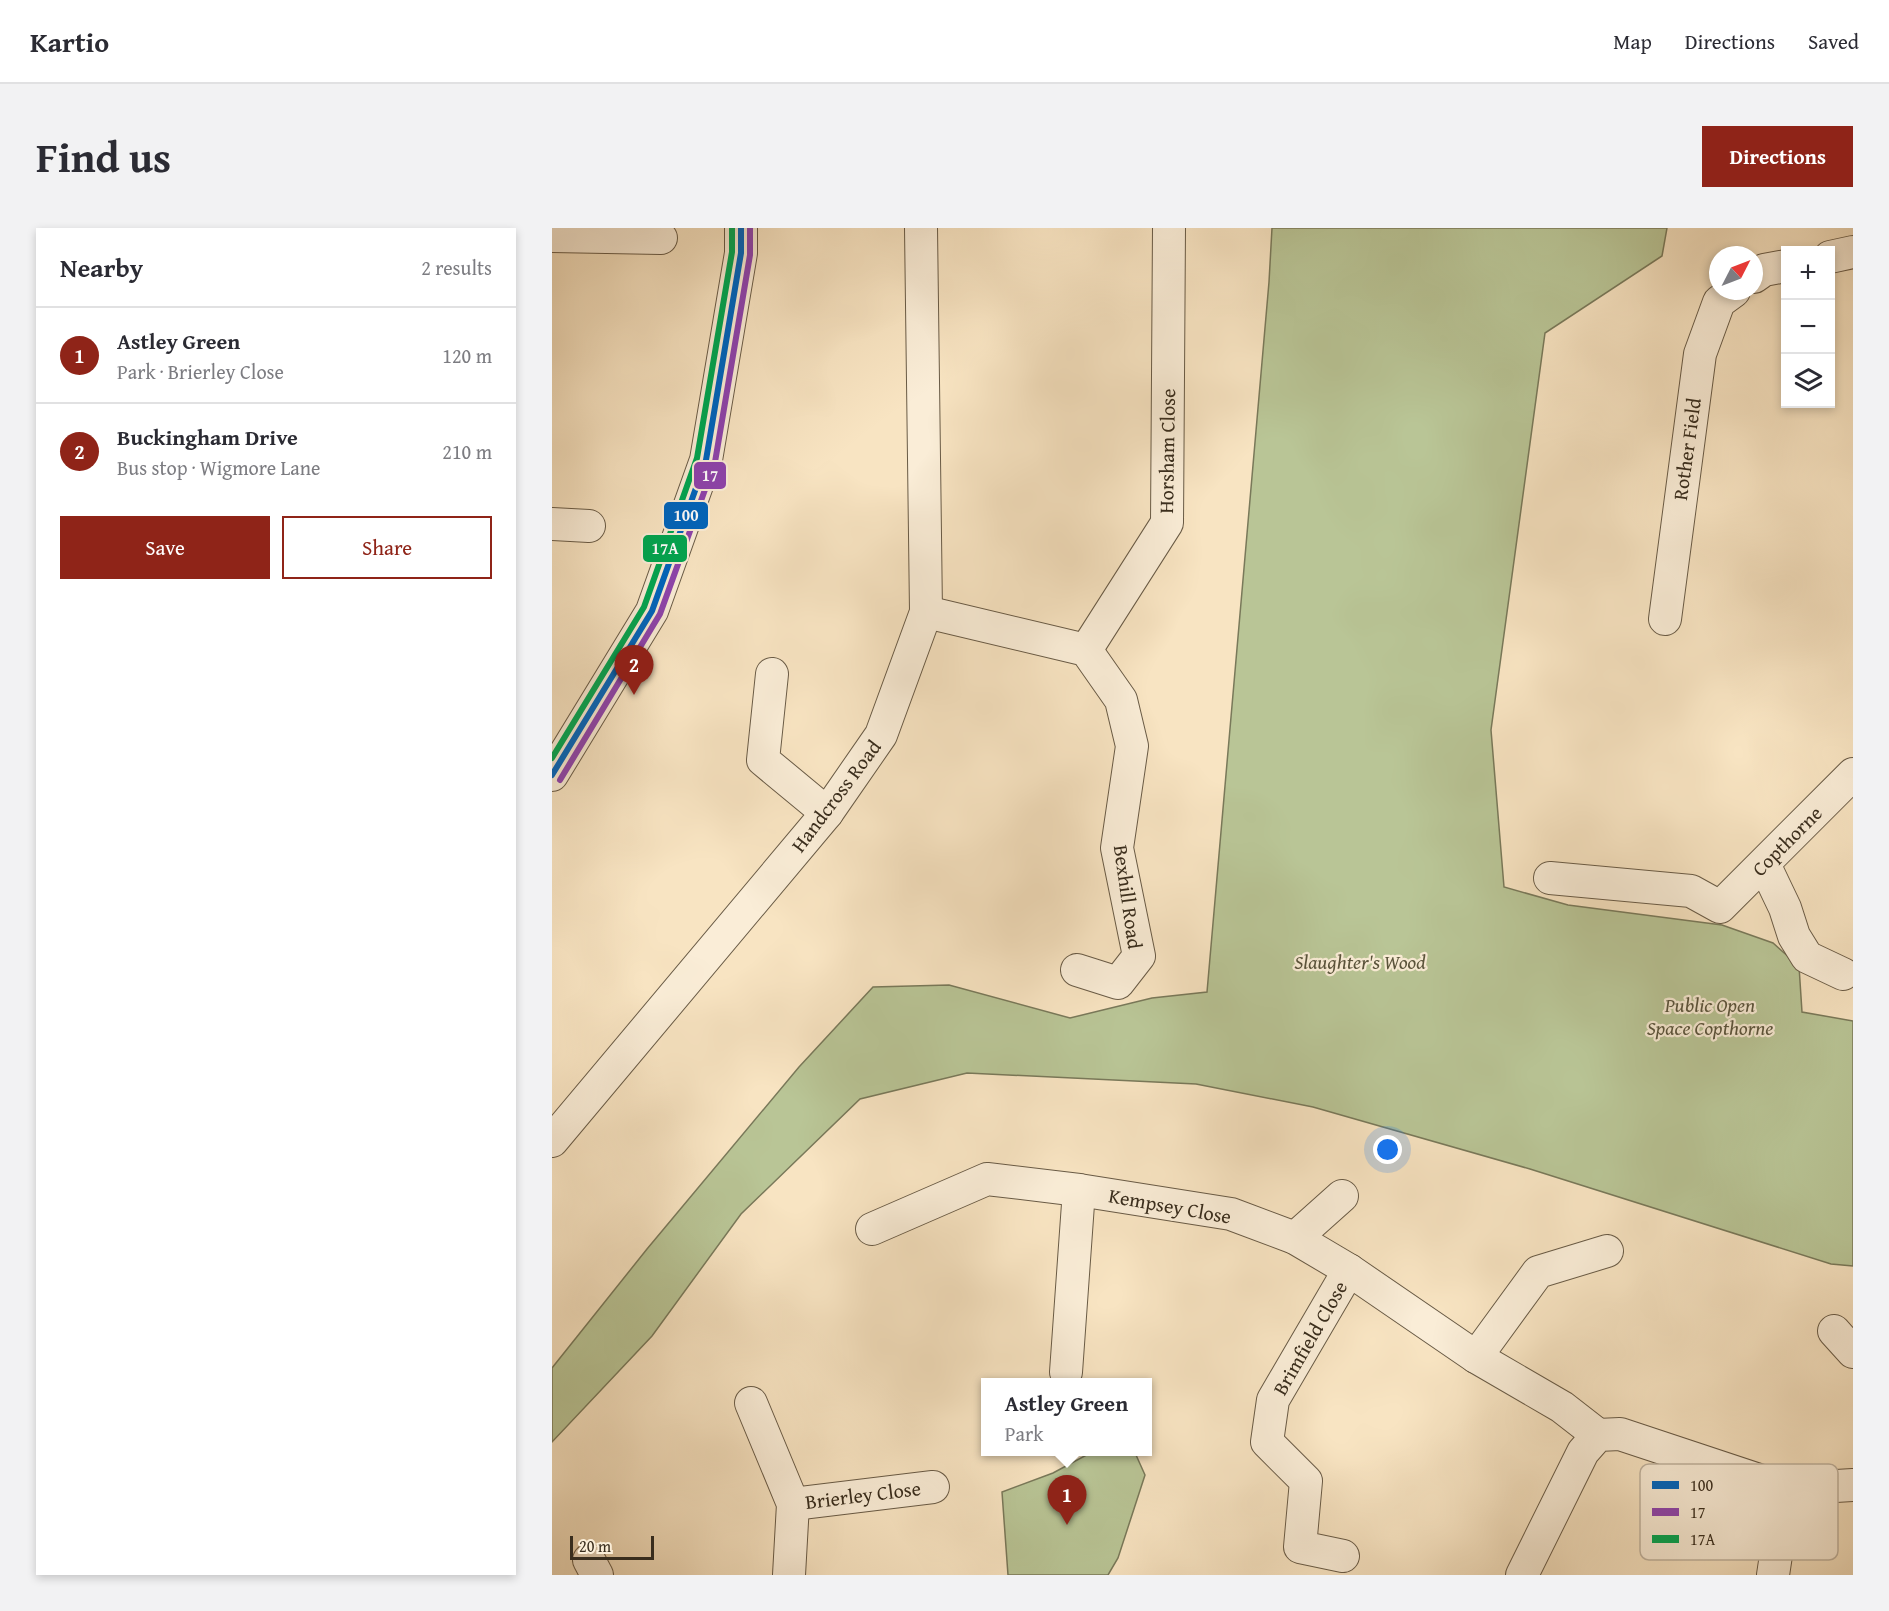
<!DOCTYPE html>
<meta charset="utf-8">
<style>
body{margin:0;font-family:"Gentium Book Plus",serif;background:#f2f2f3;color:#2b2b33}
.controls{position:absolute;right:18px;top:18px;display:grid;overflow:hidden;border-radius:0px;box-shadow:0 3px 9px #0003}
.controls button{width:54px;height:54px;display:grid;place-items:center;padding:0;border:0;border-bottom:2px solid #e1e1e2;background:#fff;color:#2b2b33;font:30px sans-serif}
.compass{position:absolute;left:1157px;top:18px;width:54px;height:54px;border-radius:50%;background:#fff;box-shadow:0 3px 9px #0003;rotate:48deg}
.scale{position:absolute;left:18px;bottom:15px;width:84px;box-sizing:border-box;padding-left:6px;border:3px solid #392d1d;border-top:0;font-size:16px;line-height:21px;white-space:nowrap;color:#392d1d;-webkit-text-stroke:4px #faedd7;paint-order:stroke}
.you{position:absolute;left:836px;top:922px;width:21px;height:21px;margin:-15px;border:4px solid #fff;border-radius:50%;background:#1a73e8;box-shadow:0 0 0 9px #1a73e833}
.badge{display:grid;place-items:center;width:39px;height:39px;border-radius:50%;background:#8f2418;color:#fff;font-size:20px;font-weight:700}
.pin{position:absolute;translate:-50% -50px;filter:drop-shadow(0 2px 3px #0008)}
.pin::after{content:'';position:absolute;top:32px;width:21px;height:18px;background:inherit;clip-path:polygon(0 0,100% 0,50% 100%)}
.popup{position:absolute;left:429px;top:1150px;width:171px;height:78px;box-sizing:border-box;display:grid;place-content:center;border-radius:0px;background:#fff;filter:drop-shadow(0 2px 4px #0005);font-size:20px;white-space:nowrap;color:#7c7c81}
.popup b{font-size:22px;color:#2b2b33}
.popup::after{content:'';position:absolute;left:50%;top:100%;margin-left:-12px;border:12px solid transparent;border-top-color:#fff}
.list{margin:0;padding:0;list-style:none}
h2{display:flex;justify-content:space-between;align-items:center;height:78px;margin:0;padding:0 24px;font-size:26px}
h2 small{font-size:20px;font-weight:400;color:#7c7c81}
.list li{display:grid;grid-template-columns:39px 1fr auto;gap:18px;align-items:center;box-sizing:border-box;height:96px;padding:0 24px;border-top:2px solid #e1e1e2}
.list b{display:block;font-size:22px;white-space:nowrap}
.list p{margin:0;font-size:20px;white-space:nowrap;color:#7c7c81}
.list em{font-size:20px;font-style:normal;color:#7c7c81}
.actions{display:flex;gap:12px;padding:18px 24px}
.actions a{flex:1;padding:14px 0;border:2px solid #8f2418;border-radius:0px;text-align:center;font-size:21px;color:#8f2418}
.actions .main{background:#8f2418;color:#fff}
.icon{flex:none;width:33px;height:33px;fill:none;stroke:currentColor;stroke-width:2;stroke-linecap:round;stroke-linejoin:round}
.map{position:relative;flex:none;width:1301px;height:1347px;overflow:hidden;border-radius:0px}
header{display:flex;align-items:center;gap:36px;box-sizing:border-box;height:84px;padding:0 30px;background:#fff;border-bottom:2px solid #e1e1e2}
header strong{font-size:28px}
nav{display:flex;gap:33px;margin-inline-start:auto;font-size:21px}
.intro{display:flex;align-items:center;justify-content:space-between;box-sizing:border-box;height:144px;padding:0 36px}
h1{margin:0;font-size:42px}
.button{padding:15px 27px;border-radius:0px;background:#8f2418;color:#fff;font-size:21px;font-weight:700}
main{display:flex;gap:36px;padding:0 36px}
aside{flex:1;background:#fff;border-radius:0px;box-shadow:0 3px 9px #0003}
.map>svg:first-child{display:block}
</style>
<header>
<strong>Kartio</strong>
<nav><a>Map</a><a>Directions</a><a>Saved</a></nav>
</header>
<div class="intro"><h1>Find us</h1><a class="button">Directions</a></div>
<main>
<aside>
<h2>Nearby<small>2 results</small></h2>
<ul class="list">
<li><span class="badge">1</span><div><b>Astley Green</b><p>Park · Brierley Close</p></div><em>120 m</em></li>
<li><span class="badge">2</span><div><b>Buckingham Drive</b><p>Bus stop · Wigmore Lane</p></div><em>210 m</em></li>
</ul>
<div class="actions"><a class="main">Save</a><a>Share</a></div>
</aside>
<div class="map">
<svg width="1301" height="1347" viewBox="0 0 1301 1347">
<rect width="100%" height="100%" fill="#f8e4c2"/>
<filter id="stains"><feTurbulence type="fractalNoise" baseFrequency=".00333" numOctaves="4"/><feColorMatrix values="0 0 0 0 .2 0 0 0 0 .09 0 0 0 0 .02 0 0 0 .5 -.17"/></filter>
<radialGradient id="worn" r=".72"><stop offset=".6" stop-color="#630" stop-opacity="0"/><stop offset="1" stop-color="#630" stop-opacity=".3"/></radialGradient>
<!-- green -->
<g fill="#b9c596" stroke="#79795a" stroke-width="1.5">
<path d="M720 0H1115L1110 28 993 105 939 502 952 659 1016 677 1170 697 1221 715 1247 738 1250 784 1301 793V1038L1279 1036 978 941 761 879 644 856 415 845 308 871 189 986 100 1108 0 1214V1140L95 1021 247 839 321 759 397 757 518 790 600 770 655 764 717 54Z"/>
<path d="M540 1224H580L584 1227 593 1247 566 1330 556 1347H456L450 1264 501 1245Z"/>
</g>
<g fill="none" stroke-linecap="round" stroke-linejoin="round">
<!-- minor casing -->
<g stroke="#695b46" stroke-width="34">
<g id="minor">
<path d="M0 8 109 10"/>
<path d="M1278 29 1301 24"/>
<path d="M1202 49 1212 42 1234 38"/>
<path d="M0 296 37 298"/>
<path d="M374 384 534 422 569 472 580 518 565 620 587 728 566 755 525 742"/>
<path d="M1113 391 1148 126 1167 74 1182 63"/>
<path d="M534 422 615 295 617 0"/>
<path d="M220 446 211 532 275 585"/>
<path d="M0 547 100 383 154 232 189 25V0"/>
<path d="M1212 636 1233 680 1242 708 1255 729 1291 746"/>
<path d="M998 650 1139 663 1168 679 1301 546"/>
<path d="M0 913 275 585 329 507 374 384 369 0"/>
<path d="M320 1001 435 951 527 962 679 986 743 1010 797 1042 924 1129 1010 1179 1046 1207"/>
<path d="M743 1010 790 968"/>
<path d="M1282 1103 1301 1124"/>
<path d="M924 1129 986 1044 1055 1023"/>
<path d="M514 1144 527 962"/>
<path d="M199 1175 241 1276 237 1347"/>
<path d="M241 1276 381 1259"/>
<path d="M791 1328 748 1319 754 1253 715 1214 721 1172 797 1042"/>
<path d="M37 1332 45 1347"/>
<path d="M970 1347 1031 1224 1046 1207 1068 1206 1234 1261 1301 1257"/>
<path d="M1221 1347 1234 1261"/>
</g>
</g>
<!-- minor -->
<use href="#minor" stroke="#faedd7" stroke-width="32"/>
<!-- bus-1 casing -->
<g stroke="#faedd7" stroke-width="10">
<path id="bus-1" d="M0 547 100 383 154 232 189 25V0"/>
</g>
<!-- bus-2 casing -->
<g stroke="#faedd7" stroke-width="10">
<path id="bus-2" d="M8 552 108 386 163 234 198 27V0"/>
</g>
<!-- bus-3 casing -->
<g stroke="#faedd7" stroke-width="10">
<path id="bus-3" d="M0 530 92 379 145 230 180 24V0"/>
</g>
<!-- bus-1 -->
<use href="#bus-1" stroke="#0065bd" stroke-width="6"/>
<!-- bus-2 -->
<use href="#bus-2" stroke="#8e44ad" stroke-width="6"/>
<!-- bus-3 -->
<use href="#bus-3" stroke="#00a651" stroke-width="6"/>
</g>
<g text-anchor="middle" stroke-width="4.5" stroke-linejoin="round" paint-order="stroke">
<!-- street labels -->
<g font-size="20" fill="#392d1d" stroke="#faedd7">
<text transform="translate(1135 221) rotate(-82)" y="7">Rother Field</text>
<text transform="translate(615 223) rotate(-89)" y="7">Horsham Close</text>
<text transform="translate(284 568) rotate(-53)" y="7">Handcross Road</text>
<text transform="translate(1235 613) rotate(-45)" y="7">Copthorne</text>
<text transform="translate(576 669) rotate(82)" y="7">Bexhill Road</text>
<text transform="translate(618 978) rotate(10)" y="7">Kempsey Close</text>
<text transform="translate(758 1110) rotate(-60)" y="7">Brimfield Close</text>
<text transform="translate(311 1267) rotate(-7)" y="7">Brierley Close</text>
</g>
<!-- park labels -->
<g font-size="20" font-style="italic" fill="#59533b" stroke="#faedd7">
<text x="808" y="741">Slaughter's Wood</text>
<text x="1158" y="784">Public Open<tspan x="1158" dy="23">Space Copthorne</tspan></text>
</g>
</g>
<!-- legend -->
<rect x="1088" y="1236" width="198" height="96" rx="9" fill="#faedd7" stroke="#c0b39f" stroke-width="1.5"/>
<rect x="1100" y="1253" width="27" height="8" fill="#0065bd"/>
<rect x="1100" y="1280" width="27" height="8" fill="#8e44ad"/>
<rect x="1100" y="1307" width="27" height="8" fill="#00a651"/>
<g font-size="16" fill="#392d1d">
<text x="1138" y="1263">100</text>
<text x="1138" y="1290">17</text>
<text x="1138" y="1317">17A</text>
</g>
<g stroke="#faedd7" stroke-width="2">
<rect x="141" y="233" width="34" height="29" rx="6" fill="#8e44ad"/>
<rect x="111" y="273" width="46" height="29" rx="6" fill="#0065bd"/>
<rect x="90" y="306" width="46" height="29" rx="6" fill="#00a651"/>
</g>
<g font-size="16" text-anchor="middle" font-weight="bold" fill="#fff">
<text x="158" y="253">17</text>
<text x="134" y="293">100</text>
<text x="113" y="326">17A</text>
</g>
<rect width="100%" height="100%" filter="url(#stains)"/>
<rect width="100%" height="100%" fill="url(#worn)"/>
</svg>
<div class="controls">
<button>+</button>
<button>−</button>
<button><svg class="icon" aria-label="layers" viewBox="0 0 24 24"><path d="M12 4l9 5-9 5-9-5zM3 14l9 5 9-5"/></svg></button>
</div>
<svg class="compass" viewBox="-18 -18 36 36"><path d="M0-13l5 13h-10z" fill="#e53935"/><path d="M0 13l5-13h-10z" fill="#7c7c81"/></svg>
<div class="scale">20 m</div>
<div class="you"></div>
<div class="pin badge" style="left:515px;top:1297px">1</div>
<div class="popup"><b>Astley Green</b>Park</div>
<div class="pin badge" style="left:82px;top:467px">2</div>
</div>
</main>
